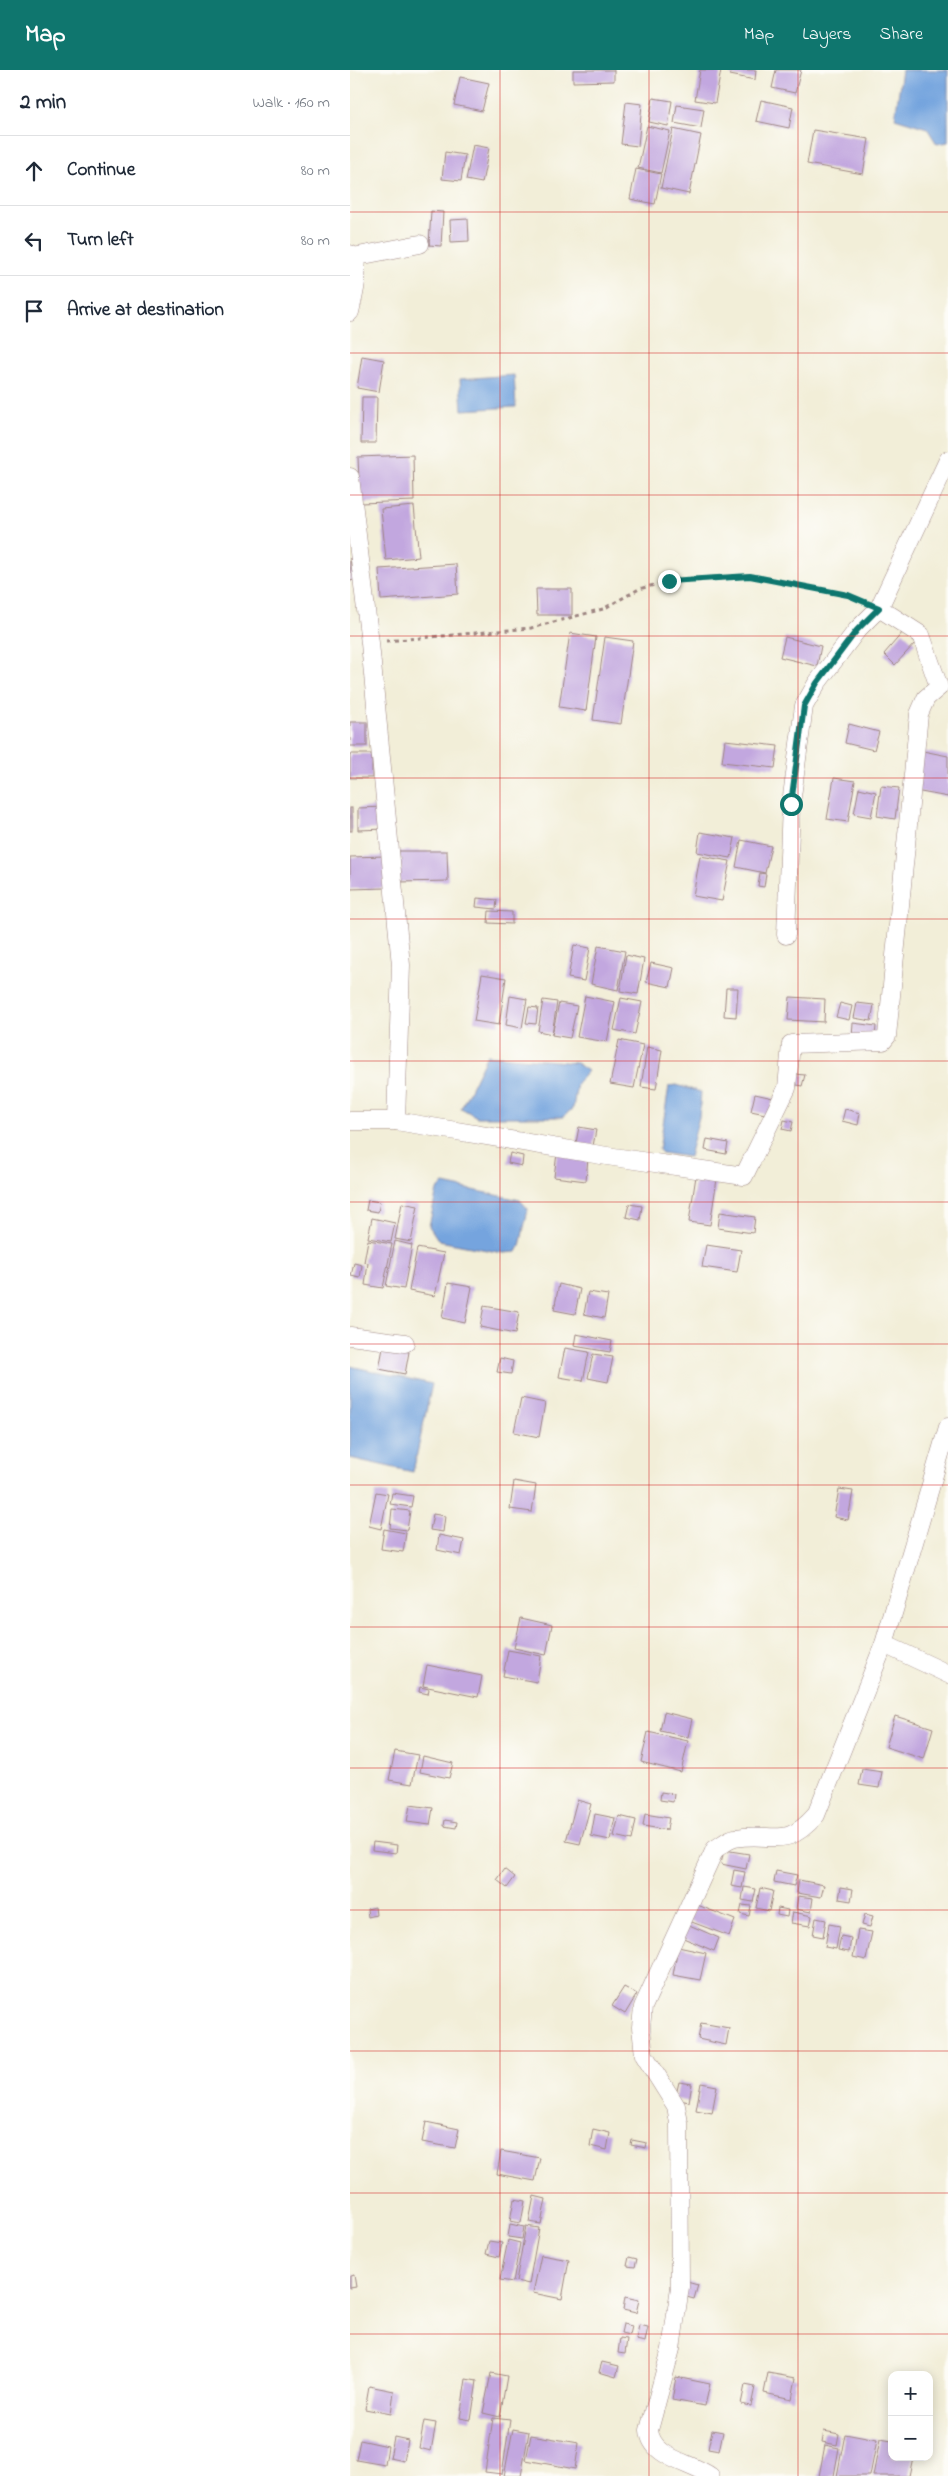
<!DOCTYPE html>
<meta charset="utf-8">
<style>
body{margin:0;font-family:"Indie Flower",sans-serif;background:#f6f6f7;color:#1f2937}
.controls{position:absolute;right:15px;bottom:15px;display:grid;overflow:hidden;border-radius:10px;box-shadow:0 2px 12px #0003}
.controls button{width:45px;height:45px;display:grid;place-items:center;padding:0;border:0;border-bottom:1px solid #e0e1e3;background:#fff;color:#1f2937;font:25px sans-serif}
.stop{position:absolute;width:15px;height:15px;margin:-11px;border:4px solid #0f766e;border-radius:50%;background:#fff}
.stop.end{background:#0f766e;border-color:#fff;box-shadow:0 1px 5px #0008}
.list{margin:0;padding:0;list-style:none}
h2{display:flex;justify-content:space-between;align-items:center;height:65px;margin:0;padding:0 20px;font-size:21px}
h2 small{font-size:16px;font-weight:400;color:#747a83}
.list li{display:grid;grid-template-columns:32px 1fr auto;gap:15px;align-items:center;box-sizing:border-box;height:70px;padding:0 20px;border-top:1px solid #e0e1e3}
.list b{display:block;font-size:19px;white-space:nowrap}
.list em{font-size:16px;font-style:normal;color:#747a83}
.icon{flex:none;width:28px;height:28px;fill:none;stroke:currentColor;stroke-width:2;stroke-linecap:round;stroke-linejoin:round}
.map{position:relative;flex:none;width:598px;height:2406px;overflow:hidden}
header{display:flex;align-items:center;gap:30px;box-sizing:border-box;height:70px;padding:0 25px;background:#0f766e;color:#fff}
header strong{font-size:24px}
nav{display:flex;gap:28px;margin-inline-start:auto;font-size:18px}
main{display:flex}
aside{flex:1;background:#fff}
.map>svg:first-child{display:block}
</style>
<header>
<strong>Map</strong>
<nav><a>Map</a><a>Layers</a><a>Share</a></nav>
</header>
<main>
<aside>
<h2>2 min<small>Walk · 160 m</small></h2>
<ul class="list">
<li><svg class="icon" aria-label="ahead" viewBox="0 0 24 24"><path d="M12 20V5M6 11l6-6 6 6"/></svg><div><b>Continue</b></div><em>80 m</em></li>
<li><svg class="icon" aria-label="left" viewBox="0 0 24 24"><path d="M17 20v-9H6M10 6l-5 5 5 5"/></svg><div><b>Turn left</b></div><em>80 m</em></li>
<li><svg class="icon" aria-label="arrive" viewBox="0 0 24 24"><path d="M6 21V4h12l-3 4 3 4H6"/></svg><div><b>Arrive at destination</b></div></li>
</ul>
</aside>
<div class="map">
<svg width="598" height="2406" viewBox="0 0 598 2406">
<rect width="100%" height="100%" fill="#fdfcf7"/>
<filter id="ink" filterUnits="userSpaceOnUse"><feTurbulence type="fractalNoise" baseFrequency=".02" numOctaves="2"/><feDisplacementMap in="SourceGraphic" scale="10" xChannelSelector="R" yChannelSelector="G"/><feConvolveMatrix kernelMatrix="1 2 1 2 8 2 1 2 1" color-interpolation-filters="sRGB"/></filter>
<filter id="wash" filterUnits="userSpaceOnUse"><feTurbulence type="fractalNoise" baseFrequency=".0096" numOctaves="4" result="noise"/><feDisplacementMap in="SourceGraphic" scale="20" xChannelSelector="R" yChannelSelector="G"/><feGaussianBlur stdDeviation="1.12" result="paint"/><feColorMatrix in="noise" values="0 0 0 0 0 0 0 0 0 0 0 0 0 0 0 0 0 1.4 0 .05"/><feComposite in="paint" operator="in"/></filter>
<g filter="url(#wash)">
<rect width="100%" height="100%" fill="#f2eed8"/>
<!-- water -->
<g fill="#74a4de" stroke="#5f6284">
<path d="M552 0H598V72L587 74 577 58 545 48Z"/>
<path d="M164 305 166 337 112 340 110 309Z"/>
<path d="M137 985 226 993 238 1001 227 1013 223 1038 213 1047H127L111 1038Z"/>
<path d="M326 1015 351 1022 349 1047 339 1087 312 1083 309 1080 319 1016Z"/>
<path d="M94 1114 170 1130 178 1139 170 1176 167 1182 153 1183 89 1171 79 1156 87 1120Z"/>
<path d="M0 1296 82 1314 63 1402 0 1388Z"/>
</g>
<g id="blocks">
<!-- building -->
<g fill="#c2a7df">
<path d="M223 0H264V11L223 12Z"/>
<path d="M350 0H371L365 33 345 30Z"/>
<path d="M381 0H406L405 10 380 5Z"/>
<path d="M426 0H451L445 23 422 18Z"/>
<path d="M110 7 139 13 132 41 104 35Z"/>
<path d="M303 28 322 31 318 56 299 52Z"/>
<path d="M411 30 443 37 439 58 406 51Z"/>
<path d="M276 32 292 34 288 76 271 74Z"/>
<path d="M327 35 354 39 351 58 324 53Z"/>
<path d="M297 56 320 61 311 103 288 98Z"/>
<path d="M323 59 351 65 339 124 311 118Z"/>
<path d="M463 60 519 69 513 104 457 94Z"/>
<path d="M123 75 139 78 132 113 116 110Z"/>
<path d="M95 82 115 85 111 111 92 109Z"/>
<path d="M286 99 311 104 305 134 280 129Z"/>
<path d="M81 141 93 142 91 176 79 175Z"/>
<path d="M118 149 119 171 101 172 100 150Z"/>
<path d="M12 286 34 290 29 322 7 318Z"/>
<path d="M12 327H27L26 373H11Z"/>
<path d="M63 385 64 431 10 433 8 387Z"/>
<path d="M64 436 69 487 36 490 31 439Z"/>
<path d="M0 488 4 510 0 511Z"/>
<path d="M106 494 108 524 31 530 29 499Z"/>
<path d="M186 519H222V545H187Z"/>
<path d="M553 562 565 573 545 595 534 584Z"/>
<path d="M220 563 246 567 236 641 209 637Z"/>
<path d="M255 567 283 571 271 654 243 650Z"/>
<path d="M435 567 471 576 467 596 430 587Z"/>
<rect x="0" y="652" width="17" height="24"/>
<path d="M499 654 529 662 524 680 495 673Z"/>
<path d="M375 670 428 676 425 698 372 692Z"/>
<path d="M568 680 598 686V727L560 720Z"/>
<rect x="0" y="684" width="22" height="24"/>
<path d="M484 708 505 711 498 752 477 749Z"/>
<path d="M531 716 549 718 545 749 527 746Z"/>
<path d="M509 718 526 722 521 747 504 744Z"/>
<path d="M35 737 36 759 8 760V738Z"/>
<rect x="0" y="738" width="2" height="23"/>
<path d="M350 762 385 768 381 788 347 782Z"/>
<path d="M391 770 421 776 415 803 386 797Z"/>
<path d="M49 781H97L98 811 49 812Z"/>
<path d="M36 786 37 818 0 819V787Z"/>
<path d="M350 786 380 791 372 831 343 826Z"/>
<path d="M410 803 416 804 414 817 408 816Z"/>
<path d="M127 828 147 830 146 839 126 837Z"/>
<path d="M139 841 162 842V854L138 853Z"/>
<path d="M224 875 240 878 234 911 218 908Z"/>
<path d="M248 876 275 881 268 920 241 914Z"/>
<path d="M276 885 294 889 288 924 270 921Z"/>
<path d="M301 893 324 898 320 917 296 912Z"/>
<path d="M132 904 156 908 149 955 124 951Z"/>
<path d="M376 918H388L386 947 374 946Z"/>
<path d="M160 926 177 929 172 958 156 955Z"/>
<path d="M235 926 265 932 257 972 227 967Z"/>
<path d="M440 927 475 929 474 952 438 950Z"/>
<path d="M271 928 292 932 285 964 264 960Z"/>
<path d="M193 930 207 932 202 964 188 961Z"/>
<path d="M209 933 227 936 220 968 202 965Z"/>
<path d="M490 933 502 936 499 950 486 947Z"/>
<path d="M507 933 524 935 521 951 504 948Z"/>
<path d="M179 937 188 938 186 954 176 953Z"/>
<path d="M503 953 526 956 525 968 502 966Z"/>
<path d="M269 970 293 975 284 1018 260 1014Z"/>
<path d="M297 977 312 980 306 1019 291 1017Z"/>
<path d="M444 1004 455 1005 452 1016 442 1014Z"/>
<path d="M405 1024 423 1028 420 1045 401 1041Z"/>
<path d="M495 1039 510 1043 508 1055 492 1051Z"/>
<path d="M434 1050 443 1052 441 1061 432 1059Z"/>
<path d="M229 1057 246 1060 243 1076 226 1073Z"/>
<path d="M357 1069 378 1073 376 1084 355 1080Z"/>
<path d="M160 1083 173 1086 172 1096 158 1093Z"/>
<path d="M207 1083 238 1087 236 1111 204 1107Z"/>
<path d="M346 1106 367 1109 360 1155 339 1152Z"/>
<path d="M18 1130 30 1132 28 1142 16 1140Z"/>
<path d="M52 1133 68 1136 61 1172 45 1169Z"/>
<path d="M279 1134 292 1136 290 1150 276 1147Z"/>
<path d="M370 1142 405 1147 403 1163 368 1158Z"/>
<path d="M22 1148 45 1153 41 1172 18 1168Z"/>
<path d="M18 1170 42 1174 33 1218 15 1215 18 1193 14 1192Z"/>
<path d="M45 1171 62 1175 54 1219 36 1216Z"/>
<path d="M356 1175 391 1180 387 1202 352 1197Z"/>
<path d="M67 1178 94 1183 85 1226 59 1221Z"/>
<path d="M4 1193 12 1195 10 1208 1 1206Z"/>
<path d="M98 1213 122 1217 115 1253 92 1248Z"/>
<path d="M209 1214 230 1219 225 1244 204 1240Z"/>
<path d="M238 1222 258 1225 254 1248 234 1244Z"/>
<path d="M134 1236 169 1242 165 1264 130 1257Z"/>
<path d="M226 1264 262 1271 260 1282 224 1276Z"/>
<path d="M33 1278 59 1282 55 1304 29 1299Z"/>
<path d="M215 1278 239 1282 233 1311 209 1307Z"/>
<path d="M243 1284 263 1287 258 1312 238 1308Z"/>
<path d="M150 1288 163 1291 161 1304 147 1302Z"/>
<path d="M171 1328 195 1333 189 1367 164 1362Z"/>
<path d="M164 1411 186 1415 182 1442 160 1439Z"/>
<path d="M489 1419 503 1421 498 1450 484 1447Z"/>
<path d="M26 1422 38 1424 31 1459 19 1456Z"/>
<path d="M42 1423 63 1426 61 1437 40 1434Z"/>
<path d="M42 1439 60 1441 57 1460 40 1458Z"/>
<path d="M83 1444 95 1446 93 1462 80 1460Z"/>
<path d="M34 1459 56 1463 53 1482 31 1479Z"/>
<path d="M89 1465 114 1470 111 1485 87 1480Z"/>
<path d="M171 1548 202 1555 196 1585 164 1578Z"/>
<path d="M158 1580 191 1586 187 1612 153 1606Z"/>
<path d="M77 1595 132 1606 128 1627 73 1616Z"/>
<path d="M70 1617 79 1619 78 1624 69 1622Z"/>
<path d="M314 1642 342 1649 338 1667 310 1661Z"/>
<path d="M545 1646 583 1658 574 1689 536 1677Z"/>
<path d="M298 1662 338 1671 331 1702 291 1692Z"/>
<path d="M45 1681 68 1685 62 1714 39 1710Z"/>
<path d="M73 1686 103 1693 99 1708 70 1702Z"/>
<path d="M512 1699 532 1702 529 1718 509 1715Z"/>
<path d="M311 1722 324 1724 323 1732 310 1730Z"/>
<path d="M227 1730 241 1734 230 1774 216 1771Z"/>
<path d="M60 1735 83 1738 80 1755 57 1752Z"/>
<path d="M245 1744 265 1748 260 1770 241 1766Z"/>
<path d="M295 1744 319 1748 317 1760 293 1756Z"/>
<path d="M269 1746 286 1750 282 1770 264 1766Z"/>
<path d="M95 1750 107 1752 106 1758 94 1756Z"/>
<path d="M23 1772 47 1775 46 1783 22 1780Z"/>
<path d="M374 1780 399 1784 396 1799 371 1794Z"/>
<path d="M155 1799 165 1807 157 1818 147 1810Z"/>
<path d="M384 1800 395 1802 392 1818 381 1816Z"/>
<path d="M426 1801 447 1805 444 1816 424 1812Z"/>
<path d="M449 1810 474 1815 471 1827 447 1823Z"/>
<path d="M394 1817 406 1819 403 1832 392 1830Z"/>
<path d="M491 1817 503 1819 501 1831 489 1829Z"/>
<path d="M410 1818 423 1821 419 1841 406 1838Z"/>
<path d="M448 1826 463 1828 461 1842 446 1839Z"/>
<path d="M345 1834 385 1850 379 1866 339 1851Z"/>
<path d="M392 1835 401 1836 399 1846 390 1844Z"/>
<path d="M25 1837 26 1845 18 1847 17 1839Z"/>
<path d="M428 1838 438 1840 437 1847 427 1845Z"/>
<path d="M443 1842 462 1846 460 1856 441 1853Z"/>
<path d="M515 1844 523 1846 520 1857 512 1855Z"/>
<path d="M466 1848 476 1850 473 1867 463 1865Z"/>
<path d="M337 1854 369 1868 364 1881 331 1867Z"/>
<path d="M479 1854 490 1856 486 1879 475 1877Z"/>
<path d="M508 1860 522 1862 516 1890 503 1887Z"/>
<path d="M491 1866 501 1868 499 1882 488 1880Z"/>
<path d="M328 1877 356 1883 350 1910 323 1905Z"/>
<path d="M274 1917 287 1924 275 1944 262 1936Z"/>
<path d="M351 1953 379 1958 376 1975 348 1969Z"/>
<path d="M329 2012 342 2014 339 2032 325 2029Z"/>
<path d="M351 2013 367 2016 362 2043 346 2040Z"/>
<path d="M76 2052 109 2059 105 2078 72 2072Z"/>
<path d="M243 2059 260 2063 257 2080 240 2076Z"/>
<path d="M282 2070 297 2073 296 2078 281 2075Z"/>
<path d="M151 2081 190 2088 185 2111 147 2104Z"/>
<path d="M184 2126 196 2129 191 2154 179 2152Z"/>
<path d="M164 2129 175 2131 171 2153 160 2151Z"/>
<path d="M160 2154 174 2157 172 2169 158 2167Z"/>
<path d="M176 2156 189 2158 179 2214 166 2211Z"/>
<path d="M158 2170 170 2173 163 2212 150 2210Z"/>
<path d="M139 2171 152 2173 149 2187 136 2184Z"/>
<path d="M191 2185 219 2190 212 2229 183 2223Z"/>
<path d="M279 2187 287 2189 285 2197 277 2196Z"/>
<path d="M4 2205 6 2217 0 2218V2206Z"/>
<path d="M333 2211 348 2215 344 2229 329 2225Z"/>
<path d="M275 2227 289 2230 286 2243 273 2240Z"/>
<path d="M273 2254 282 2256 280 2265 271 2263Z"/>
<path d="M289 2255 298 2257 295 2272 286 2270Z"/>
<path d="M270 2268 277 2269 275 2284 268 2283Z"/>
<path d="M252 2292 269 2296 266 2307 249 2302Z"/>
<path d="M141 2303 157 2306 150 2347 133 2343Z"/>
<path d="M418 2303 446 2308 442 2329 414 2323Z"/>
<path d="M326 2307 360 2314 355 2336 322 2330Z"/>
<path d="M116 2309 127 2311 121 2350 110 2348Z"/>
<path d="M395 2315 405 2317 401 2336 391 2334Z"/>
<path d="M19 2316 44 2321 41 2344 15 2339Z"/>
<path d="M143 2348 160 2350 152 2404 135 2402Z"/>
<path d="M74 2351 86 2353 81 2381 69 2378Z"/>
<path d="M163 2359 179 2362 171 2406H154Z"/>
<path d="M362 2360 373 2362 369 2381 358 2379Z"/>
<path d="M474 2361 489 2364 487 2375 472 2372Z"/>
<path d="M495 2364 527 2370 520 2406H487Z"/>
<path d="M181 2365 229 2373 225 2399 176 2390Z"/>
<path d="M44 2367 58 2370 54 2391 40 2388Z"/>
<path d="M530 2369 542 2371V2387H563L559 2406H523Z"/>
<path d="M10 2370 38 2376 35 2395 6 2390Z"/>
<path d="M475 2375 489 2378 484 2406H469Z"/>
</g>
</g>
</g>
<g filter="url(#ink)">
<use href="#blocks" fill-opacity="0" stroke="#9e8682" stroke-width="1"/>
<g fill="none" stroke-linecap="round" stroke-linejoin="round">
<!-- minor casing -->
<g stroke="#9e8682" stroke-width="19">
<g id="minor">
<path d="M0 184C13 197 3 227 0 242"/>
<path d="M3 187 70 174"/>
<path d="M0 407 20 573 51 895 46 1051H0"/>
<path d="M436 865 441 734 454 636 467 613 507 560 529 538"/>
<path d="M46 1051 257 1086 394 1106 437 1018 441 974 533 971 537 966 569 644 576 628 589 617 571 565 529 538 598 390"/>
<path d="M0 1266 55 1273"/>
<path d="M534 1574 598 1604"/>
<path d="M360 2406C340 2392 301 2388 299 2360L321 2279 330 2217 329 2053 326 2036 294 1985 291 1957 293 1937 365 1779C371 1776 378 1769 385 1768 424 1761 434 1781 466 1745L534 1574 598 1357"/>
</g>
</g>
<!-- path -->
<path stroke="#9e8682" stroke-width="3" stroke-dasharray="4 4" stroke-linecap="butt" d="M36 571 181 558 253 539 289 519 319 511 400 506 498 525 512 531"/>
<!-- minor -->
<use href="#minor" stroke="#fff" stroke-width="18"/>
</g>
</g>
<g fill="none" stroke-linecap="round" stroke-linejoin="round" filter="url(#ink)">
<!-- route -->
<path stroke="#0f766e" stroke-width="6" d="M319 511 400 506 498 525 529 538 507 560 467 613 454 636 441 734"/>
</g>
<!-- grid -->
<path fill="none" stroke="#d62828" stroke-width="1" stroke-opacity="0.55" d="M150 0V2406M299 0V2406M448 0V2406M0 142H598M0 283H598M0 425H598M0 566H598M0 708H598M0 849H598M0 991H598M0 1132H598M0 1274H598M0 1415H598M0 1557H598M0 1698H598M0 1840H598M0 1981H598M0 2123H598M0 2264H598"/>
</svg>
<div class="controls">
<button>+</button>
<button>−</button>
</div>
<div class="stop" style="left:441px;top:734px"></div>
<div class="stop end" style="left:319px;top:511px"></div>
</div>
</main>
